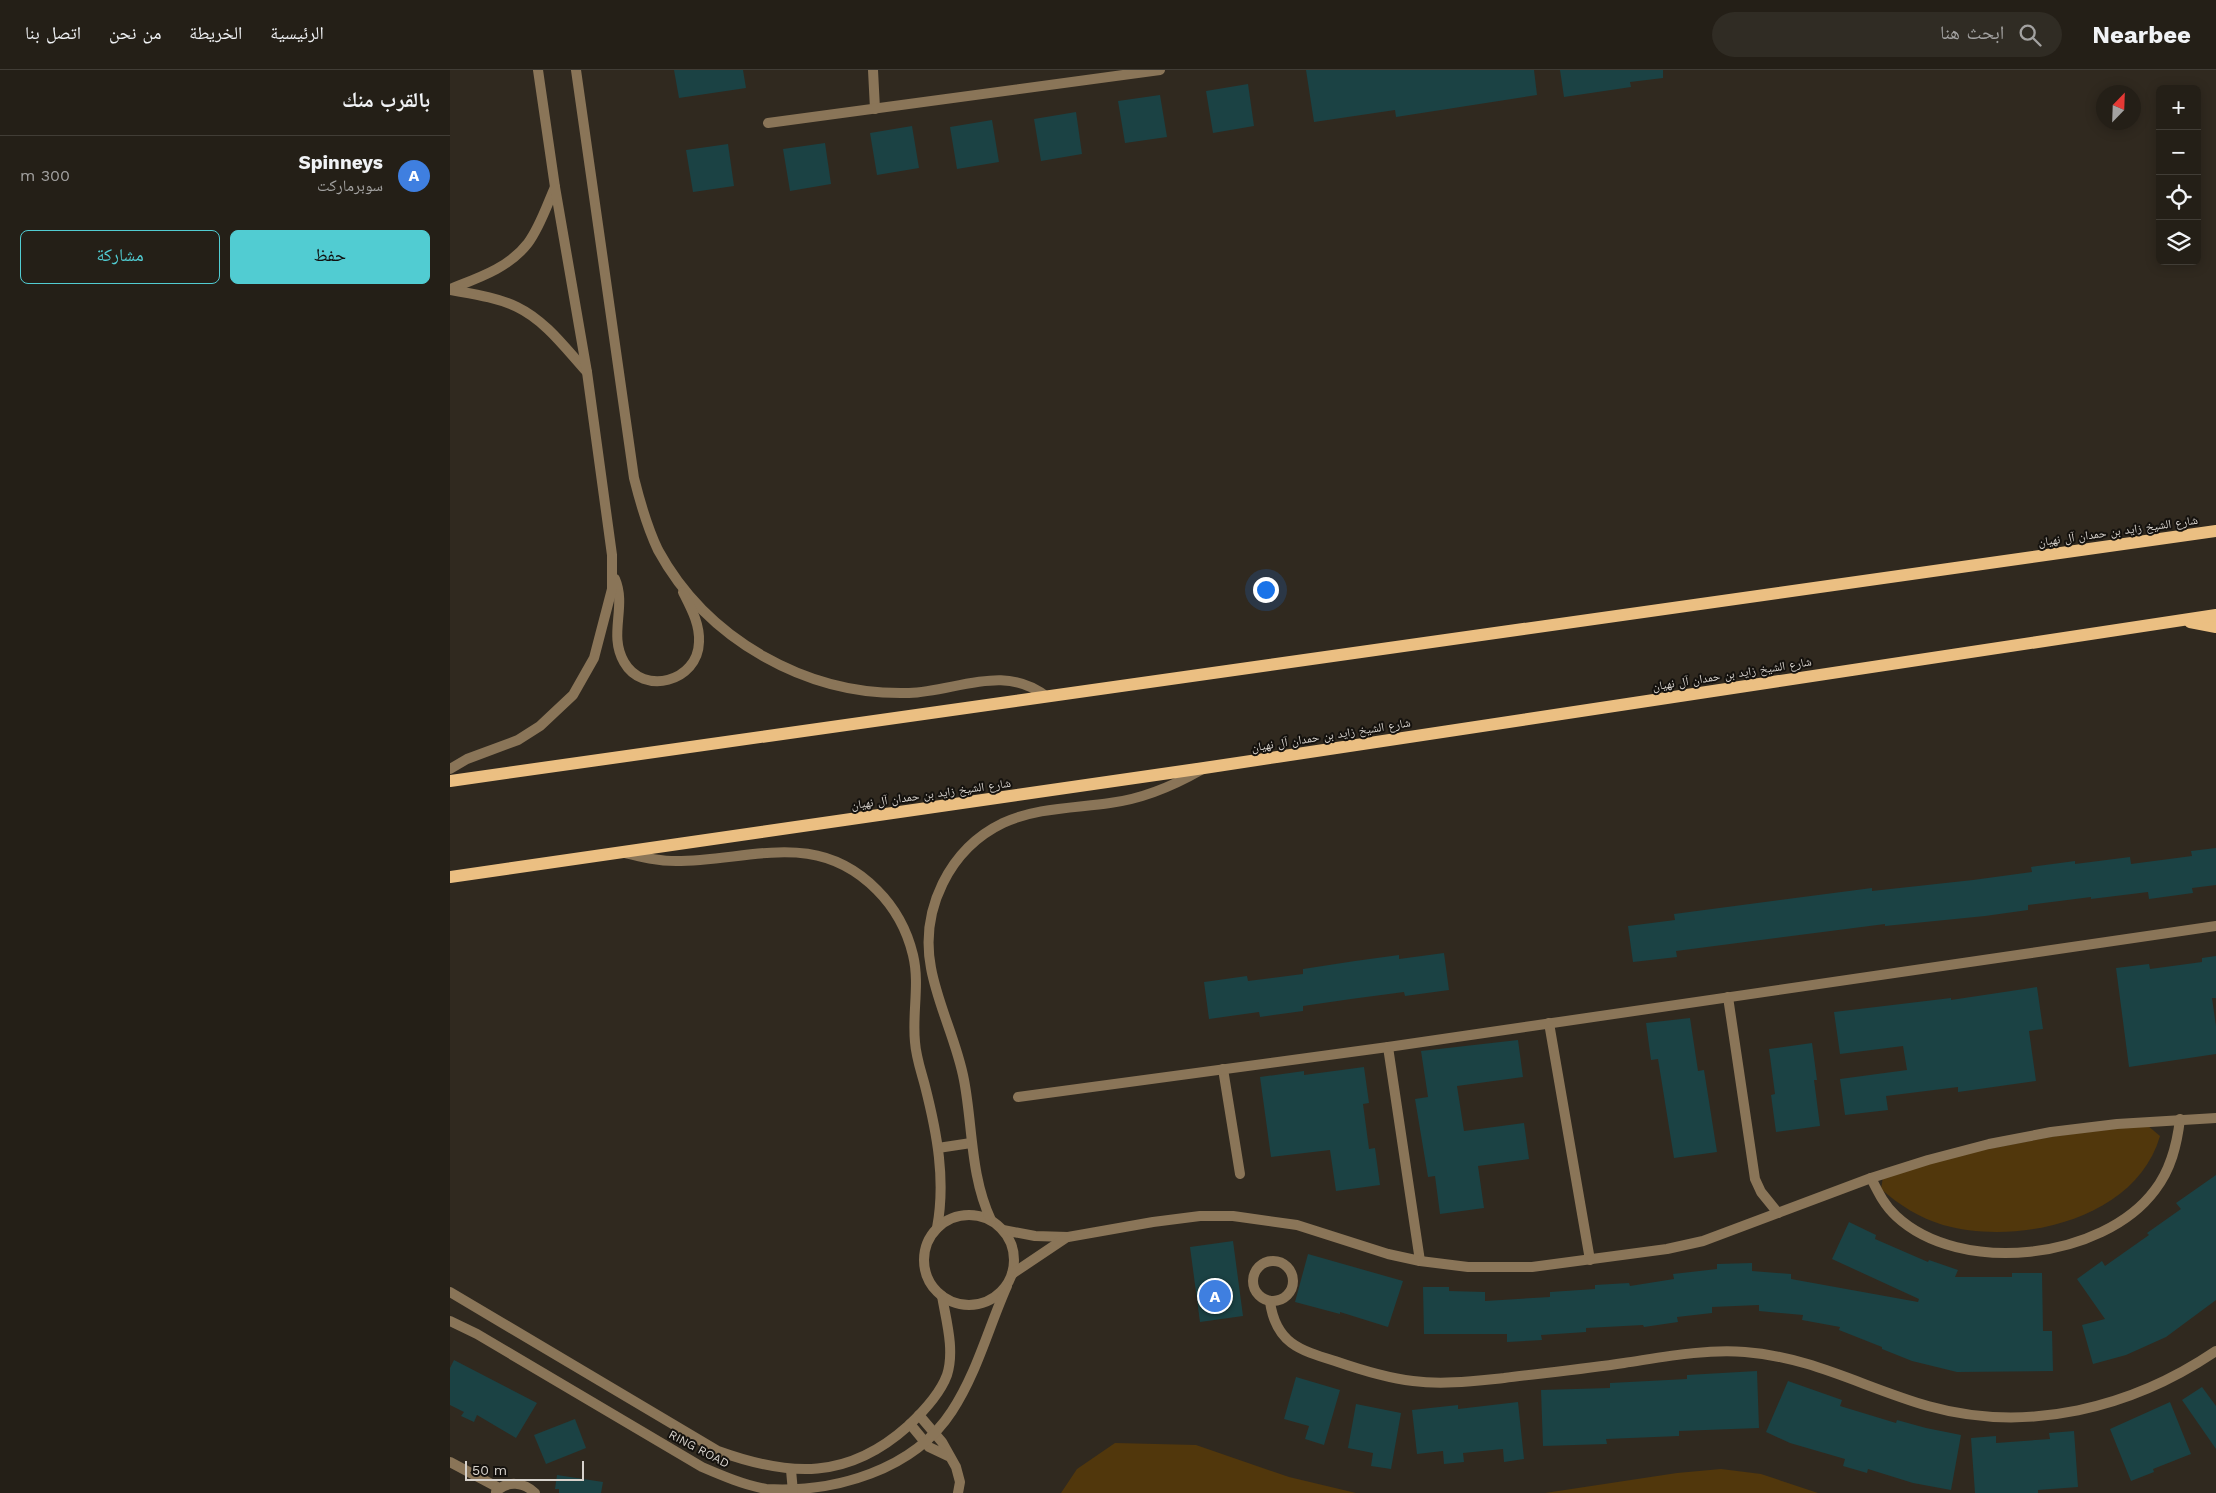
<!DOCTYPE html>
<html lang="ar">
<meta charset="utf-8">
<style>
body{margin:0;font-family:"Work Sans","Noto Naskh Arabic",sans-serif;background:#302c24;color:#f1f3f6;direction:rtl}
.controls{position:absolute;right:15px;top:15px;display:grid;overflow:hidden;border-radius:8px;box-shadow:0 2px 12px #0003}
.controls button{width:45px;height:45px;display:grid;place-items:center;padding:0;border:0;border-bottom:1px solid #413d36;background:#241f17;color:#f1f3f6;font:25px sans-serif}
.compass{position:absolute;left:1646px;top:15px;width:45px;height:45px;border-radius:50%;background:#241f17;box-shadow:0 2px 12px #0003;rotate:23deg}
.scale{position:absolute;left:15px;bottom:12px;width:119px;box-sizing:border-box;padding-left:5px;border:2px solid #d7d2cc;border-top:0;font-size:14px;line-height:18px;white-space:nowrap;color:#d7d2cc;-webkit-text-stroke:4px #15120e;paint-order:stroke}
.you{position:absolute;left:815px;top:519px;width:18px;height:18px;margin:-12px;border:4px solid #fff;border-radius:50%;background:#1a73e8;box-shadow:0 0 0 8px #1a73e833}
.badge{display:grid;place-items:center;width:32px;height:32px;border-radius:50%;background:#51ccd2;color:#fff;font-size:16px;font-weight:700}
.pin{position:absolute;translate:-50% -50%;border:2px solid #fff;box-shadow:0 1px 5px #0006}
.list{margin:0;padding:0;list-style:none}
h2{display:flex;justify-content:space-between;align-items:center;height:65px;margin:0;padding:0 20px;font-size:21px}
h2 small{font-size:16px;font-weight:400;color:#a3a2a1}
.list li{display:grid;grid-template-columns:32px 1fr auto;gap:15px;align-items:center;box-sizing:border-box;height:80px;padding:0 20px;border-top:1px solid #413d36}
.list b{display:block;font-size:19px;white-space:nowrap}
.list p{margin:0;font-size:16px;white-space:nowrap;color:#a3a2a1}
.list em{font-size:16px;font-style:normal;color:#a3a2a1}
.actions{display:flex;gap:10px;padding:15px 20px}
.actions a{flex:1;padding:11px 0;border:1px solid #51ccd2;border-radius:8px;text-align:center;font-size:18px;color:#51ccd2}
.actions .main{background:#51ccd2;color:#111}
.icon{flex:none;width:28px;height:28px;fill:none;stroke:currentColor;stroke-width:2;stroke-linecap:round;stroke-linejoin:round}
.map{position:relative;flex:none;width:1766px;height:1423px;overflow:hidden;direction:ltr}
header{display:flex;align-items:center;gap:30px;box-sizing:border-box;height:70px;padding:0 25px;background:#241f17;border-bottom:1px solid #413d36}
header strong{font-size:24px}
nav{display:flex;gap:28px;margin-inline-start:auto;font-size:18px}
.search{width:350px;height:45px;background:#302c24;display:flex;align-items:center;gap:12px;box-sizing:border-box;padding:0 18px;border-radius:28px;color:#a3a2a1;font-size:19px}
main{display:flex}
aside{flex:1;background:#241f17}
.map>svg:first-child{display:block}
</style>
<header>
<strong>Nearbee</strong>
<div class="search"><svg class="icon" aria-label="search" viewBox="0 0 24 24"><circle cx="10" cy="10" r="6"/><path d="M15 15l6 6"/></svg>ابحث هنا</div>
<nav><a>الرئيسية</a><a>الخريطة</a><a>من نحن</a><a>اتصل بنا</a></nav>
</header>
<main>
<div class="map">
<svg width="1766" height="1423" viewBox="0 0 1766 1423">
<rect width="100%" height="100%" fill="#30291f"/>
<!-- green -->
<g fill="#51370c">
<path d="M1697 1055 1710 1066C1686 1150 1568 1176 1493 1155 1470 1148 1449 1135 1431 1119L1433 1107 1491 1088 1606 1066Z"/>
<path d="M665 1373 746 1375 839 1407 906 1423H611L627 1399Z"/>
<path d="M1271 1399 1311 1404 1368 1423H1095L1227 1403Z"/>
</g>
<!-- building -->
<g fill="#1b4244">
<path d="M224 0H293L296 18 229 28Z"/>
<path d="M856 0H1084L1087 25 946 47 945 40 864 52Z"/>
<path d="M1110 0H1213V8L1180 12 1181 17 1114 27Z"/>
<path d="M798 14 804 56 763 63 756 21Z"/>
<path d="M710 25 717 67 675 73 668 31Z"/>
<path d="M626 42 632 84 591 91 584 49Z"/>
<path d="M542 50 549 92 507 99 500 57Z"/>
<path d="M462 56 469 98 427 105 420 63Z"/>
<path d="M375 73 381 114 340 121 333 79Z"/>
<path d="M278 74 284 116 243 122 236 80Z"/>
<path d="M1766 778V815L1742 818 1743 823 1699 829 1698 822 1641 829V827L1578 835V840L1535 846 1435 856V854L1226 881 1227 887 1183 892 1178 856 1225 850 1224 844 1422 818V821L1523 810 1582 802 1581 797 1625 791V794L1680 787 1681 794 1742 786 1741 781Z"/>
<path d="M994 883 999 920 955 926 954 922 901 929 853 936V941L810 947 809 942 759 949 754 912 797 906 798 911 853 904V899L905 891 949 885V889Z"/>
<path d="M1766 886V928H1762L1766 956V984L1679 997 1666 898 1699 894 1700 899 1752 892V888Z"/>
<path d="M1587 917 1593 959 1579 961 1586 1011 1508 1022V1017L1436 1026 1438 1040 1395 1045 1390 1009 1457 1000 1453 976 1390 984 1384 942 1501 928V930Z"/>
<path d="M1240 948 1248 1001 1254 1000 1267 1082 1224 1088 1208 989 1201 990 1196 953Z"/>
<path d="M1068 970 1073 1007 1007 1016 1014 1061 1074 1053 1079 1089 1028 1096 1034 1138 990 1144 985 1106 978 1107 965 1029 978 1027 971 981Z"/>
<path d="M1362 973 1367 1010H1364L1370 1056 1326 1062 1321 1025 1325 1024 1319 979Z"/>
<path d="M914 997 919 1033 913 1034 919 1079 925 1078 930 1115 886 1121 880 1080 821 1087 810 1007 854 1001V1005Z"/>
<path d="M1766 1105V1230L1716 1267 1676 1285 1643 1294 1632 1255 1655 1249 1627 1209 1652 1191 1655 1196 1699 1165 1697 1163 1731 1139 1726 1133Z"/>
<path d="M1399 1152 1426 1165 1425 1169 1478 1192 1479 1190 1508 1200 1505 1207H1562V1203H1592L1593 1261H1602L1603 1301 1507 1302 1462 1291 1432 1279V1277L1389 1260 1390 1257 1352 1250 1353 1245 1309 1241V1235L1262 1237V1243L1227 1247 1228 1252 1194 1257 1193 1255 1136 1258V1262L1091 1265 1092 1270 1057 1272V1264H974L973 1217H999V1221L1035 1222V1231L1100 1227V1222L1145 1219V1215L1179 1213 1180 1216 1224 1209 1223 1204 1267 1199V1194L1302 1193V1201L1341 1204V1209L1468 1232 1469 1229 1382 1189Z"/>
<path d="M783 1171 793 1246 750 1252 740 1177Z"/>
<path d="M858 1184 953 1211 938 1257 890 1242V1244L845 1232Z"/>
<path d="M4 1290 87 1333 66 1368 27 1345 24 1352 11 1346 14 1342 0 1335V1298Z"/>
<path d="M1307 1301 1309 1358 1229 1361V1366L1156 1369 1157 1374 1093 1376 1091 1320 1160 1318V1313L1237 1309V1305Z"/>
<path d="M846 1307 890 1320 874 1375 855 1369 859 1356 834 1349Z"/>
<path d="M1338 1311 1392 1330 1390 1336 1446 1353 1447 1350 1476 1358 1511 1365 1501 1420 1463 1413 1418 1399 1417 1403 1393 1396 1395 1389 1340 1373 1316 1362Z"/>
<path d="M1752 1317 1766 1336V1379L1732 1330Z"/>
<path d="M1068 1332 1074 1389 1054 1392 1053 1379 1013 1383 1014 1392 994 1394 993 1381 967 1384 962 1340 1008 1335V1339Z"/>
<path d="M1720 1332 1741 1384 1703 1399 1704 1402 1681 1411 1660 1359Z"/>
<path d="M906 1334 951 1343 941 1399 921 1396 923 1383 898 1378Z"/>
<path d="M125 1349 136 1378 96 1394 84 1365Z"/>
<path d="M1624 1361 1628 1417 1588 1420V1423H1525L1521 1368 1546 1366V1373L1600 1369 1599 1363Z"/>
<path d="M107 1405 153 1412 151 1423H109V1419H105Z"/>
</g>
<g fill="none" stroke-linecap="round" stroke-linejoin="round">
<!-- minor -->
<g stroke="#8a7558" stroke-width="10">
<path d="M423 0 425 39"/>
<path d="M318 53 710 0"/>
<path d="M0 219C28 208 59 198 78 173 90 157 97 135 105 117"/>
<path d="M0 220C22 224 46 227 67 237 96 251 116 279 137 302"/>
<path d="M1278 927 1305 1109 1311 1122 1328 1143"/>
<path d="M1099 953 1140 1190"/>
<path d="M938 977 970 1191"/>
<path d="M773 999 790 1104"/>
<path d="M568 1027 938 977 1766 856"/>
<path d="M1421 1108C1428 1122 1434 1135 1446 1146 1510 1206 1653 1190 1705 1120 1721 1099 1727 1075 1730 1049"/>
<circle cx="823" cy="1211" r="20"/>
<path d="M820 1232C826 1273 849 1280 885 1291 911 1300 936 1308 963 1311 993 1315 1024 1311 1054 1308 1094 1303 1134 1299 1174 1293 1214 1287 1254 1279 1295 1282 1362 1287 1415 1318 1478 1336 1578 1364 1682 1338 1766 1281"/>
<path d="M469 1345 492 1372 506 1397 510 1412 508 1423"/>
<path d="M460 1354 479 1377 498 1386"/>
<path d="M0 1392 49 1418"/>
<path d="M46 1422C57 1410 74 1412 85 1423"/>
</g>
<!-- tertiary -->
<g stroke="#8a7558" stroke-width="10">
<path d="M126 0 184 408C190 432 197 457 208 480 257 570 357 626 459 623 507 621 555 593 597 627"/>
<path d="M165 509C177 537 158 564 174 592 193 626 248 612 249 572 250 554 241 538 233 522"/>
<path d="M0 699 17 689 68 670 90 656 123 625 144 588 162 519V485L137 302 105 117 88 0"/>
<path d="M174 783C191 787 208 791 226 791 300 791 366 758 427 820 445 838 457 860 463 885 470 914 462 943 465 972 466 987 471 1001 475 1016 487 1063 496 1110 487 1158"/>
<path d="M488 1078 521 1073"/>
<circle cx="519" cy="1190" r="45"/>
<path d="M541 1150C520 1105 523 1057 514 1010 507 972 488 936 481 898 470 840 499 779 553 753 585 738 624 738 660 733 692 729 723 716 751 700"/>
<path d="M553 1160 585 1166 618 1167 703 1152 750 1146H783L847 1155 938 1184 970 1191 1018 1197H1082L1217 1179 1253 1171 1421 1108 1478 1090 1539 1074 1601 1062 1667 1054 1766 1048"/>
<path d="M562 1204 617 1167"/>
<path d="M0 1222 268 1381C340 1407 398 1410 458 1356 473 1342 490 1324 497 1305 505 1280 496 1250 492 1226"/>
<path d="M0 1251 27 1264 252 1397C273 1406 294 1415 316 1419 385 1423 464 1400 502 1341 527 1303 539 1256 557 1216"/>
<path d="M341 1400 343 1422"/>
</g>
<!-- primary -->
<g stroke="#ebbf82" stroke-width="12">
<path d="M1740 552 1766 557"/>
<path d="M0 711 1766 461"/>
<path d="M0 807 754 698 1766 545"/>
</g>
</g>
<g text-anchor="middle" stroke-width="4" stroke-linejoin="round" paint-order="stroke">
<!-- street labels -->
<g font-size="12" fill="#d7d2cc" stroke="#15120e">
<text transform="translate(1668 461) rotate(-8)" y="4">شارع الشيخ زايد بن حمدان آل نهيان</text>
<text transform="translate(1282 604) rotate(-9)" y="4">شارع الشيخ زايد بن حمدان آل نهيان</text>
<text transform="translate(881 665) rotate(-9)" y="4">شارع الشيخ زايد بن حمدان آل نهيان</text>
<text transform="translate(481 724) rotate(-8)" y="4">شارع الشيخ زايد بن حمدان آل نهيان</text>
<text transform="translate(249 1379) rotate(28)" y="4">RING ROAD</text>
</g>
</g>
</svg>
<div class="controls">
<button>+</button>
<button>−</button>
<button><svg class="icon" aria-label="locate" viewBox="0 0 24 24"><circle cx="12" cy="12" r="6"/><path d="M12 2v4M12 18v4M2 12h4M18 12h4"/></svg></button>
<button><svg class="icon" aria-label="layers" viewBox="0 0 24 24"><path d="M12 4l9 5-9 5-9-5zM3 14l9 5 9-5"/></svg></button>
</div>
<svg class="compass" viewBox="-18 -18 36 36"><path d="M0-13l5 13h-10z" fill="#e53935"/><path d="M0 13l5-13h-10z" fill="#a3a2a1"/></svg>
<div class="scale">50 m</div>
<div class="you"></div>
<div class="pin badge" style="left:765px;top:1226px;background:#3f7fe0">A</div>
</div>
<aside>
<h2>بالقرب منك<small></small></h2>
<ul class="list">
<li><span class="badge" style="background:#3f7fe0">A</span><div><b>Spinneys</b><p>سوبرماركت</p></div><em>300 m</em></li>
</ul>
<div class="actions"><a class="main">حفظ</a><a>مشاركة</a></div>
</aside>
</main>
